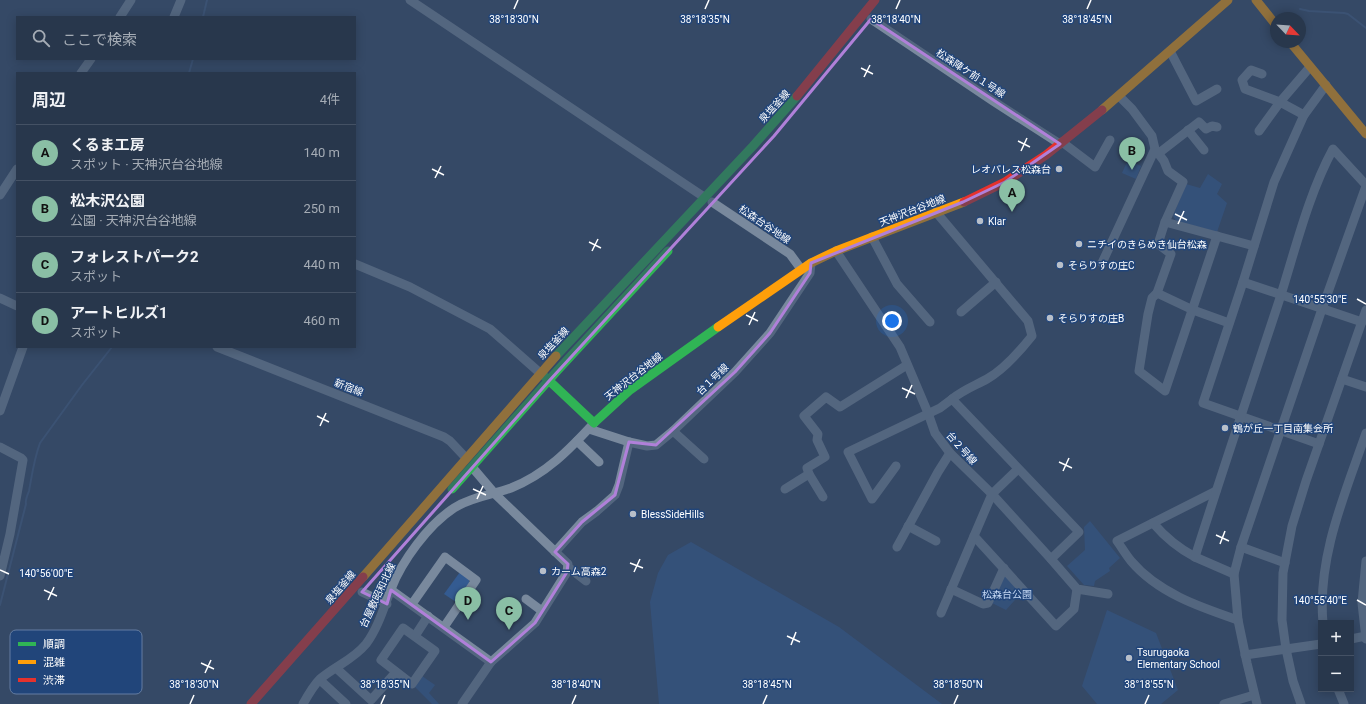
<!DOCTYPE html>
<html lang="ja">
<meta charset="utf-8">
<style>
body{margin:0;font-family:Roboto,"Noto Sans JP",sans-serif;background:#303f53;color:#f1f3f6}
.controls{position:absolute;right:12px;bottom:12px;display:grid;overflow:hidden;border-radius:0px;box-shadow:0 2px 10px #0003}
.controls button{width:36px;height:36px;display:grid;place-items:center;padding:0;border:0;border-bottom:1px solid #445164;background:#28374c;color:#f1f3f6;font:20px sans-serif}
.compass{position:absolute;left:1270px;top:12px;width:36px;height:36px;border-radius:50%;background:#28374c;box-shadow:0 2px 10px #0003;rotate:115deg}
.you{position:absolute;left:892px;top:321px;width:14px;height:14px;margin:-10px;border:3px solid #fff;border-radius:50%;background:#1a73e8;box-shadow:0 0 0 6px #1a73e833}
.badge{display:grid;place-items:center;width:26px;height:26px;border-radius:50%;background:#8abfa5;color:#111;font-size:13px;font-weight:700}
.pin{position:absolute;translate:-50% -33px;filter:drop-shadow(0 1px 2px #0008)}
.pin::after{content:'';position:absolute;top:21px;width:14px;height:12px;background:inherit;clip-path:polygon(0 0,100% 0,50% 100%)}
.list{margin:0;padding:0;list-style:none}
h2{display:flex;justify-content:space-between;align-items:center;height:52px;margin:0;padding:0 16px;font-size:17px}
h2 small{font-size:13px;font-weight:400;color:#a5acb5}
.list li{display:grid;grid-template-columns:26px 1fr auto;gap:12px;align-items:center;box-sizing:border-box;height:56px;padding:0 16px;border-top:1px solid #445164}
.list b{display:block;font-size:15px;white-space:nowrap}
.list p{margin:0;font-size:13px;white-space:nowrap;color:#a5acb5}
.list em{font-size:13px;font-style:normal;color:#a5acb5}
.icon{flex:none;width:22px;height:22px;fill:none;stroke:currentColor;stroke-width:2;stroke-linecap:round;stroke-linejoin:round}
.map{position:relative;flex:none;width:1366px;height:704px;overflow:hidden}
.search{position:absolute;background:#28374c;box-shadow:0 2px 10px #0003;left:16px;top:16px;width:340px;height:44px;display:flex;align-items:center;gap:10px;box-sizing:border-box;padding:0 14px;border-radius:0px;color:#a5acb5;font-size:15px}
.panel{position:absolute;background:#28374c;box-shadow:0 2px 10px #0003;left:16px;top:72px;width:340px;height:276px;border-radius:0px}
.map>svg:first-child{display:block}
</style>
<div class="map">
<svg width="1366" height="704" viewBox="0 0 1366 704">
<rect width="100%" height="100%" fill="#354966"/>
<!-- green -->
<g fill="#345b91">
<path d="M1128 160 1141 166 1136 179 1122 173Z"/>
<path d="M1208 174 1222 184 1217 194 1227 203 1217 232 1176 221 1173 216 1186 184 1200 188Z"/>
<path d="M1090 521 1120 558 1109 568 1110 571 1095 581 1094 586 1084 585 1067 566 1085 550 1084 527Z"/>
<path d="M691 542 839 627 942 704H659L650 602 658 573 668 555Z"/>
<path d="M460 572 469 578V583L456 602 444 594Z"/>
<path d="M1005 574 1021 593 1006 610 992 603Z"/>
<path d="M1107 610 1156 633 1178 690 1161 704H1097L1082 686Z"/>
<path d="M422 676 435 685 429 693 439 704H432L414 686Z"/>
</g>
<g fill="none" stroke-linecap="round" stroke-linejoin="round">
<!-- stream -->
<g stroke="#435d83" stroke-width="2">
<path d="M1300 9 1309 11 1344 13 1348 14 1366 28"/>
<path d="M203 17 207 0"/>
<path d="M189 73 193 59"/>
<path d="M0 605 26 504C25 500 27 496 29 491 32 475 34 459 40 443L82 385 112 347"/>
</g>
<!-- street -->
<g stroke="#79899d" stroke-width="9">
<path d="M410 0 704 197"/>
<path d="M120 17 131 0"/>
<path d="M174 17 181 0"/>
<path d="M871 19 993 101 1060 144"/>
<path d="M1170 51 1196 101 1217 89"/>
<path d="M81 73 91 59"/>
<path d="M1262 74 1251 70 1242 80 1245 89 1280 102 1310 67"/>
<path d="M1188 130 1204 150"/>
<path d="M1259 131 1280 102 1304 115"/>
<path d="M1062 142 1095 167 1110 140"/>
<path d="M1155 149 1164 161 1168 171 1183 182 1165 222 1158 244 1171 254 1157 293 1152 298 1148 314 1139 371 1165 391 1217 236"/>
<path d="M1159 153 1199 122 1206 129 1212 126 1217 127"/>
<path d="M0 195 17 169"/>
<path d="M712 202 790 254 801 269"/>
<path d="M936 212 1028 321 1032 336C1020 351 1003 370 987 379 974 386 963 390 952 399"/>
<path d="M1165 222 1254 246"/>
<path d="M872 237 897 284 930 322"/>
<path d="M836 251 900 347 928 413 935 433 950 453 992 494 1051 559 1077 589 1108 594"/>
<path d="M1102 263 1155 149 1152 136 1132 109 1119 96"/>
<path d="M355 264 410 287 490 329 540 373"/>
<path d="M1243 282 1362 322"/>
<path d="M1157 293 1193 310 1229 323"/>
<path d="M0 298 17 306"/>
<path d="M961 312 996 282"/>
<path d="M217 347 444 437 450 441 466 458"/>
<path d="M1342 379 1366 387"/>
<path d="M0 411 23 347"/>
<path d="M589 429 629 442 647 446 656 445 673 431 735 372 770 333 810 273 811 263"/>
<path d="M673 431 704 459"/>
<path d="M577 441 599 462"/>
<path d="M1319 444 1203 403 1243 282 1274 182 1304 115 1326 85"/>
<path d="M0 447 21 458 23 460 10 534 0 576"/>
<path d="M896 466 872 499 848 452 940 408 952 399 1079 532 1051 559"/>
<path d="M809 474 823 497"/>
<path d="M785 489 809 474 807 468 825 457 817 440 818 434 804 416 826 397 840 407 907 365"/>
<path d="M1216 491 1117 541C1122 548 1126 555 1131 561 1158 593 1200 607 1238 620"/>
<path d="M1153 523C1165 537 1178 548 1195 557"/>
<path d="M908 526 936 541"/>
<path d="M974 536 1056 626 1074 609 1077 589"/>
<path d="M897 547 938 472 950 453"/>
<path d="M1241 547 1285 563"/>
<path d="M555 552 582 522 597 511 615 495 619 485 629 442"/>
<path d="M1366 561 1362 603 1366 639"/>
<path d="M568 567 586 581"/>
<path d="M1234 574 1195 557C1222 472 1251 386 1279 301 1295 251 1308 195 1333 149L1366 185"/>
<path d="M951 589 983 604 988 603 1004 568"/>
<path d="M391 590 491 662"/>
<path d="M362 592 387 604"/>
<path d="M526 599 542 611"/>
<path d="M412 604 445 557 476 580 444 627"/>
<path d="M941 613 992 494 1018 469"/>
<path d="M1323 623C1317 557 1345 494 1366 433"/>
<path d="M403 628 435 651 412 684 381 660Z"/>
<path d="M415 636 428 616"/>
<path d="M1351 639 1366 636"/>
<path d="M1245 655 1321 644"/>
<path d="M336 668 371 700 396 672"/>
<path d="M320 680 346 704"/>
<path d="M1338 689 1344 704"/>
<path d="M303 704C308 695 313 686 320 679 335 666 353 660 366 644 378 628 384 607 391 589 402 561 428 525 454 508 471 497 492 495 511 488 546 474 569 450 594 423"/>
<path d="M462 704 491 662 535 623 567 572 568 564 495 494 472 467"/>
<path d="M1224 704 1254 695"/>
<path d="M1257 704 1247 663 1238 620 1234 574 1241 547 1322 309 1366 186"/>
<path d="M1301 704 1293 681 1286 649 1282 620 1283 573 1292 526 1306 481 1366 310"/>
</g>
<!-- fast -->
<g stroke="#30b455" stroke-width="9">
<path d="M556 356 753 146 797 96"/>
<path d="M542 374 594 423 630 390 718 327"/>
<path d="M452 489 557 371 668 251"/>
</g>
<!-- slow -->
<g stroke="#ff9f0a" stroke-width="9">
<path d="M1256 0 1276 25"/>
<path d="M1290 42 1366 134"/>
<path d="M1102 110 1228 0"/>
<path d="M718 327 811 263 836 251 964 202"/>
<path d="M363 577 556 356"/>
</g>
<!-- jam -->
<g stroke="#e5322d" stroke-width="9">
<path d="M797 96 875 0"/>
<path d="M964 202 1005 182 1046 155 1102 110"/>
<path d="M251 704 363 577"/>
</g>
</g>
<!-- marked area -->
<path d="M0 0H1366V704H0ZM871 19 1060 144 1005 182 963 202 811 263 810 273 770 333 735 372 656 445 629 442 615 495 582 522 555 552 568 564 567 572 535 623 491 662 391 590 387 604 362 592 549 381 774 136Z" fill="#354966" fill-opacity=".55" fill-rule="evenodd"/>
<path fill="none" stroke="#b080d9" stroke-width="3" stroke-linejoin="round" d="M871 19 1060 144 1005 182 963 202 811 263 810 273 770 333 735 372 656 445 629 442 615 495 582 522 555 552 568 564 567 572 535 623 491 662 391 590 387 604 362 592 549 381 774 136Z"/>
<!-- ticks -->
<path fill="none" stroke="#fff" stroke-width="1.5" d="M514 9 518 0M705 9 709 0M896 9 900 0M1087 9 1091 0M861 68 873 74M864 77 870 65M1018 141 1030 147M1021 151 1027 138M432 169 444 175M435 178 441 166M1175 214 1187 220M1178 224 1184 211M589 242 601 248M592 251 598 239M1357 299 1366 304M746 315 758 321M749 325 755 312M902 388 915 394M906 398 912 385M317 416 329 422M320 426 326 413M1059 462 1072 468M1063 471 1069 458M473 489 486 495M477 499 483 486M1216 535 1229 541M1220 544 1225 531M630 563 643 568M0 570 9 574M634 572 640 559M44 590 57 596M48 600 54 587M1357 600 1366 605M787 636 800 642M791 645 796 632M201 663 214 669M205 673 211 660M190 704 194 695M381 704 385 695M572 704 576 695M763 704 767 695M954 704 958 695M1145 704 1149 695"/>
<!-- markers -->
<g fill="#b8bfc9" stroke="#21457a" stroke-width="1.5">
<circle cx="1059" cy="169" r="4"/>
<circle cx="980" cy="221" r="4"/>
<circle cx="1079" cy="244" r="4"/>
<circle cx="1060" cy="265" r="4"/>
<circle cx="1050" cy="318" r="4"/>
<circle cx="1225" cy="428" r="4"/>
<circle cx="633" cy="514" r="4"/>
<circle cx="543" cy="571" r="4"/>
<circle cx="1129" cy="658" r="4"/>
</g>
<g text-anchor="middle" stroke-width="3" stroke-linejoin="round" paint-order="stroke">
<!-- street labels -->
<g font-size="10" fill="#fff" stroke="#21457a">
<text transform="translate(971 73) rotate(33)" y="4">松森陣ケ前１号線</text>
<text transform="translate(774 106) rotate(-48)" y="4">泉塩釜線</text>
<text transform="translate(912 210) rotate(-21)" y="4">天神沢台谷地線</text>
<text transform="translate(765 224) rotate(34)" y="4">松森台谷地線</text>
<text transform="translate(553 343) rotate(-47)" y="4">泉塩釜線</text>
<text transform="translate(633 376) rotate(-38)" y="4">天神沢台谷地線</text>
<text transform="translate(712 379) rotate(-44)" y="4">台１号線</text>
<text transform="translate(349 387) rotate(21)" y="4">新宿線</text>
<text transform="translate(962 448) rotate(48)" y="4">台２号線</text>
<text transform="translate(340 587) rotate(-49)" y="4">泉塩釜線</text>
<text transform="translate(377 595) rotate(-65)" y="4">台屋敷昭和北線</text>
</g>
<!-- poi labels -->
<g font-size="10" fill="#fff" stroke="#21457a" text-anchor="start">
<text x="1051" y="173" text-anchor="end">レオパレス松森台</text>
<text x="988" y="225">Klar</text>
<text x="1087" y="248">ニチイのきらめき仙台松森</text>
<text x="1068" y="269">そらりすの庄C</text>
<text x="1058" y="322">そらりすの庄B</text>
<text x="1233" y="432">鶴が丘一丁目南集会所</text>
<text x="641" y="518">BlessSideHills</text>
<text x="551" y="575">カーム高森2</text>
<text x="1137" y="656">Tsurugaoka<tspan x="1137" dy="12">Elementary School</tspan></text>
</g>
<!-- park labels -->
<g font-size="10" fill="#c6d9f4" stroke="#21457a">
<text x="1007" y="598">松森台公園</text>
</g>
</g>
<!-- legend -->
<rect x="10" y="630" width="132" height="64" rx="6" fill="#21457a" stroke="#647da2" stroke-width="1"/>
<rect x="18" y="642" width="18" height="4" fill="#30b455"/>
<rect x="18" y="660" width="18" height="4" fill="#ff9f0a"/>
<rect x="18" y="678" width="18" height="4" fill="#e5322d"/>
<g font-size="11" fill="#fff">
<text x="43" y="648">順調</text>
<text x="43" y="666">混雑</text>
<text x="43" y="684">渋滞</text>
</g>
<g font-size="10" text-anchor="middle" fill="#fff" stroke="#21457a" stroke-width="3" stroke-linejoin="round" paint-order="stroke">
<text x="514" y="23">38°18'30"N</text>
<text x="705" y="23">38°18'35"N</text>
<text x="896" y="23">38°18'40"N</text>
<text x="1087" y="23">38°18'45"N</text>
<text x="1320" y="303">140°55'30"E</text>
<text x="46" y="577">140°56'00"E</text>
<text x="1320" y="604">140°55'40"E</text>
<text x="958" y="688">38°18'50"N</text>
<text x="194" y="688">38°18'30"N</text>
<text x="385" y="688">38°18'35"N</text>
<text x="576" y="688">38°18'40"N</text>
<text x="767" y="688">38°18'45"N</text>
<text x="1149" y="688">38°18'55"N</text>
</g>
</svg>
<div class="controls">
<button>+</button>
<button>−</button>
</div>
<svg class="compass" viewBox="-18 -18 36 36"><path d="M0-13l5 13h-10z" fill="#e53935"/><path d="M0 13l5-13h-10z" fill="#a5acb5"/></svg>
<div class="you"></div>
<div class="pin badge" style="left:1012px;top:212px">A</div>
<div class="pin badge" style="left:1132px;top:170px">B</div>
<div class="pin badge" style="left:509px;top:630px">C</div>
<div class="pin badge" style="left:468px;top:620px">D</div>
<div class="search"><svg class="icon" aria-label="search" viewBox="0 0 24 24"><circle cx="10" cy="10" r="6"/><path d="M15 15l6 6"/></svg>ここで検索</div>
<section class="panel">
<h2>周辺<small>4件</small></h2>
<ul class="list">
<li><span class="badge">A</span><div><b>くるま工房</b><p>スポット · 天神沢台谷地線</p></div><em>140 m</em></li>
<li><span class="badge">B</span><div><b>松木沢公園</b><p>公園 · 天神沢台谷地線</p></div><em>250 m</em></li>
<li><span class="badge">C</span><div><b>フォレストパーク2</b><p>スポット</p></div><em>440 m</em></li>
<li><span class="badge">D</span><div><b>アートヒルズ1</b><p>スポット</p></div><em>460 m</em></li>
</ul>
</section>
</div>
